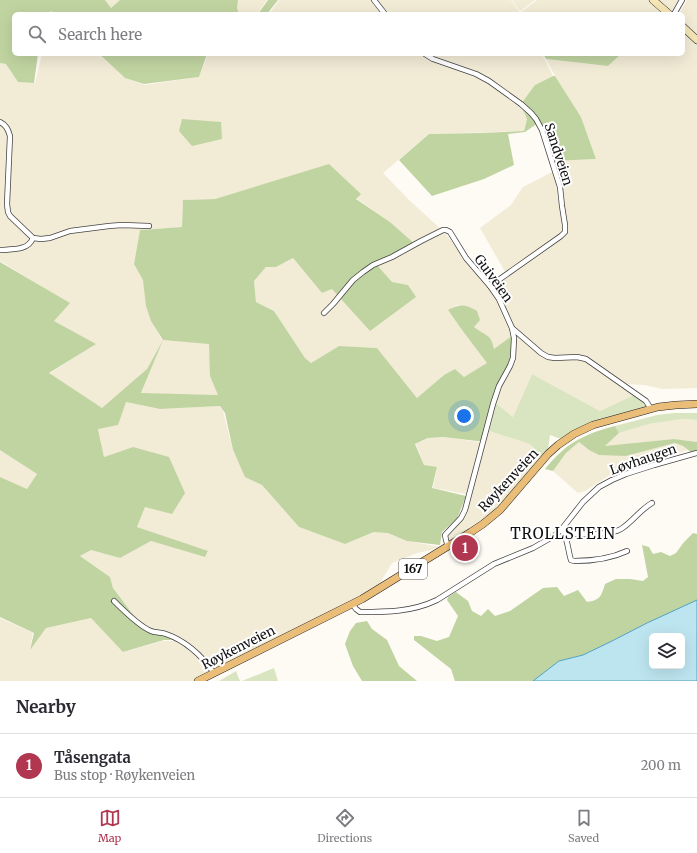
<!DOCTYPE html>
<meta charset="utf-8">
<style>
body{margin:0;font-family:Merriweather,serif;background:#f2f2f3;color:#2b2b33}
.controls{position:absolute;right:12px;bottom:12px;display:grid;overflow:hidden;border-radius:6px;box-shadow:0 4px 16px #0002}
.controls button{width:36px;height:36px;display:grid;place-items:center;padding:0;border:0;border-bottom:1px solid #e1e1e2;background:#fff;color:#2b2b33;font:20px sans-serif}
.you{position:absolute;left:464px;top:416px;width:14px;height:14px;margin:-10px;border:3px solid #fff;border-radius:50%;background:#1a73e8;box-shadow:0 0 0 6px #1a73e833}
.badge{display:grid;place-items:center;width:26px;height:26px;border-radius:50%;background:#b1364f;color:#fff;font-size:13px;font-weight:700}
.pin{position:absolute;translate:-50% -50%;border:2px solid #fff;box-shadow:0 1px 4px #0006}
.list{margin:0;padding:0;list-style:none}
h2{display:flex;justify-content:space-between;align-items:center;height:52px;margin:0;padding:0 16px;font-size:17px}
h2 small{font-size:13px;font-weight:400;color:#7c7c81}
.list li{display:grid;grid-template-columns:26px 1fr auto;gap:12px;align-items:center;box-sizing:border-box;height:64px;padding:0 16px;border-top:1px solid #e1e1e2}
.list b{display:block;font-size:15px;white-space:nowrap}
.list p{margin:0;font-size:13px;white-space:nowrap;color:#7c7c81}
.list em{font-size:13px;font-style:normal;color:#7c7c81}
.icon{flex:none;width:22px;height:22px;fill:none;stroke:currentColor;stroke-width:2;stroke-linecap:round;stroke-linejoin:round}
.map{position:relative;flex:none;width:697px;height:681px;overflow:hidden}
.search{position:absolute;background:#fff;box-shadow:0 4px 16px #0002;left:12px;right:12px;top:12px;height:44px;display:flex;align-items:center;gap:10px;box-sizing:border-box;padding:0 14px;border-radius:6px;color:#7c7c81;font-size:15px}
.sheet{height:116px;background:#fff}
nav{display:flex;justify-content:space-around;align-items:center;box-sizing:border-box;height:56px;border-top:1px solid #e1e1e2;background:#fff;font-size:11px;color:#7c7c81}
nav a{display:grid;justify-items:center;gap:2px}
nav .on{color:#b1364f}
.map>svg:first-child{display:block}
</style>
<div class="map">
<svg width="697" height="681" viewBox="0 0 697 681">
<rect width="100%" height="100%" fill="#fefaf4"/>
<!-- farmland -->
<g fill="#f2ebd6">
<path d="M105 0H120L111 8Z"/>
<path d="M238 0H267L257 14H238L236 7Z"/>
<path d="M279 0H511L521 14H269Z"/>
<path d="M512 0H535L520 11Z"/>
<path d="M537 0H649L664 14H522L521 12Z"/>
<path d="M657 0H679L670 12Z"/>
<path d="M687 0H697V35L683 22V14H679Z"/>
<path d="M683 31 697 44V388L663 389 644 385 626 384 586 360H585L634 395 600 411 532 374 513 417 496 403 500 390 514 360V328L528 342 513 326 505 304 494 289 505 304 513 326V335L494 350 487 335 479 331 474 327 467 306 458 305 448 310 462 330 488 363 464 377 455 369 443 376 417 398 377 348 339 346 311 363 305 358 274 311 256 302 254 281 266 267H276L293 258 322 293 332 289 408 285 392 282 377 265 415 244 390 222 356 198 361 193 242 191 215 199 183 200 182 227 140 230 134 264 144 280 157 331 162 340 209 343 211 377 220 395 141 394 161 343 147 369 102 409 49 374 95 344 54 321 69 303 0 261V63L6 64 18 82 35 83 42 54H98L125 78 145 85 199 77 208 54H542L553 76 535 85 524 131 429 134 383 173 409 200 442 230 491 286 507 275 480 228 511 205 523 187 554 171 563 234H566V225L553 161 596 159 581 117 555 76 546 59 608 66 621 54H683Z"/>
<path d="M126 402 160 409 220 406 223 411 233 451 246 477 261 484 299 527 345 544 375 532H388L408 541 440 547 431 550 417 553 392 563 378 586 336 609 217 668 195 648 172 634 160 632 140 624 113 588 110 577 80 556 91 550 120 558 151 541 205 557 208 552 137 527 145 507 133 447 104 457 98 428Z"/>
<path d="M682 419 697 420V442L674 439 604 447 619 433 649 424Z"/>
<path d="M489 431 527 443 532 446 541 459 496 510 476 525 448 543 447 536 467 511 474 482Z"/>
<path d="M446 437 484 443 466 494 433 488 437 468 424 465 416 444 429 438Z"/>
<path d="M579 442 589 450 626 456 675 443 683 446 688 450 613 473 585 491 578 493 553 471 566 453Z"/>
<path d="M0 450 37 474 27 489 0 477Z"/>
<path d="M0 618 33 633 30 648 45 628 91 618 124 652 163 641H177L192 651 202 661 208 668V673L192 681H0Z"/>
</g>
<!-- green -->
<g fill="#d9e5c0">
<path d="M532 374 600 411 634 395 648 406 561 439 550 435 548 450 541 459 532 446 527 443 489 431 496 403 513 417Z"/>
<path d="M674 413H697V420L682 419 649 424 619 433 615 426 657 415Z"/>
<path d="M274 668 278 681H242Z"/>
<path d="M236 671 240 681H219Z"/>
</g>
<!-- forest -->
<g fill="#c0d4a1" fill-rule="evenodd">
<path d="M0 0H105L111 8 120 0H238L237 8 239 14H55L51 11 48 14H14V54H38L34 83 18 82 6 64 0 63Z"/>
<path d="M268 0H278L267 14H258Z"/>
<path d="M99 54H207L199 77 144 84 125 78Z"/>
<path d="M543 54H621L608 66 546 59Z"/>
<path d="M553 76H555L581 117 596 159 553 161 538 123 525 132 508 134 514 165 484 179 432 196 399 160 429 134 480 133 524 131 527 119 521 104 535 85Z"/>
<path d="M182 119 221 122 222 139 192 146 179 131Z"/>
<path d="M329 164 361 194 356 199 390 222 415 244 377 265 392 282 408 285 416 297 370 331 332 289 322 293 293 258 276 267H266L254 281 256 302 274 311 305 358 311 363 339 346 377 348 417 398 444 375 455 369 464 377 487 363 462 330 448 310C461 304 464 304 477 311L480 320 474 327C485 336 491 333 494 349L513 335V359L499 390 485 442 444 437 428 438 415 444 424 465 437 467 432 488 466 496 457 519 442 532 440 545 407 541 388 533 374 532 345 544 299 527 262 485 245 477 233 450 225 413 220 406 160 409 126 402 118 425 98 429 104 457 133 447 169 457 185 493 172 514 145 507 137 527 208 551 205 557 151 541 120 558 91 550 80 556 110 577 113 588 140 624 159 631 172 639 170 640H164L123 652 91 618 46 628 30 650 34 633 0 617V477L27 489 37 474 0 450V262L70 303 54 321 96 344 49 373 102 408 147 369 163 340 151 321 146 306 143 280 134 264 140 230 182 227 183 200 215 199ZM163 340 209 344 210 376 218 395 141 393Z"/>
<path d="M615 426 619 433 605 446 674 439 697 442V450L692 453 683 446 675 443 626 456 599 455 589 450 579 442 566 453 553 471 545 469C550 463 555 457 561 452 576 438 595 431 615 426Z"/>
<path d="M693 533 697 534V600L647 623 612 641 583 655 559 661 533 681H455L451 669 414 640V636H421L437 641 449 637 458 616 447 600 448 597 456 592 468 601 472 611 481 616 488 609 495 616 510 611 543 588 557 587 564 596 578 590 587 602C600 600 601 597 605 584L616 579H630L643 581 648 577 642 545 649 547 653 554 661 552 670 556 676 553 684 542Z"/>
<path d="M367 621 372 629 387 640 399 666 417 681H362L353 666 345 644 350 631 356 623Z"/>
</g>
<!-- water -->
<path fill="#bde5f0" stroke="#4ca3bf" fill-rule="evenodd" d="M697 600V681H533L559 661 583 655 612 641 647 623ZM652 636H682V666H652Z"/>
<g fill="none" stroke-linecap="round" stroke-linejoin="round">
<!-- minor casing -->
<g stroke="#434343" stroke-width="6">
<g id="minor">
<path d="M374 0 385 14"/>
<path d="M674 14 682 0"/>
<path d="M425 54 433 59 476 74 489 81 521 104 531 113 536 119 542 130 560 187 562 206 565 225V232L561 236 490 286"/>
<path d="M0 122C6 125 8 129 10 136L7 204 8 212 10 216 33 238 41 239 50 238 70 231 109 226 122 225 149 226"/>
<path d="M0 250C12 249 28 251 33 238"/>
<path d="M324 313 333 304 353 280 363 272 373 265 392 257 421 241 443 230H446L450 232 466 258 490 286 499 299 512 328 541 353 548 357 555 358 577 357 586 359 646 401 651 409"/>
<path d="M563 532C568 540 568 551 571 560L574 561C592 561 610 559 627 551"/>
<path d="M564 534C579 534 609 536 621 529 632 522 640 510 652 503"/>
<path d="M448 547 446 540 445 535 461 518 465 510 493 404 499 386 510 366 513 358 514 338 512 328"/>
<path d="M114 601C122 609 141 627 151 631 155 633 161 632 166 634 186 641 202 656 214 673"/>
<path d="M352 604 356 609 360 612C387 612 412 612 437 600L494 564 533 548 554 536 561 530 583 502 599 487 612 480 626 474 654 465 697 453"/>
</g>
</g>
<!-- secondary casing -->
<g stroke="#323232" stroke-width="8">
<g id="secondary">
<path d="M653 0 669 14"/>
<path d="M683 27 697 40"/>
</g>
</g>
<!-- primary casing -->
<g stroke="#212121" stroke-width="8">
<path id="primary" d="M198 681 362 599 471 532 483 524 500 510 548 454 558 445 574 434 593 425 658 407 676 405 697 404"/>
</g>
<!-- minor -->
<use href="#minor" stroke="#fff" stroke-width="4.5"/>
<!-- secondary -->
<use href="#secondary" stroke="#f6e6b6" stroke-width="7"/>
<!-- primary -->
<use href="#primary" stroke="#eabd78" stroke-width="7"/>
</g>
<g text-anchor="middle" stroke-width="4" stroke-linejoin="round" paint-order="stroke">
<!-- shield labels -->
<rect fill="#fff" stroke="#585858" stroke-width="1" x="399" y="559" width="28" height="20" rx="3"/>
<g font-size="12" font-weight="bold" fill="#101010">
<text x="413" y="573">167</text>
</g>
<!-- street labels -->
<g font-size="13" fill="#101010" stroke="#fff">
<text transform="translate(559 154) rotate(72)" y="5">Sandveien</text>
<text transform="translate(494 278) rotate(54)" y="5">Guiveien</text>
<text transform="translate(643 459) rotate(-19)" y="5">Løvhaugen</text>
<text transform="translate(508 480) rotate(-47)" y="5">Røykenveien</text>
<text transform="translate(238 647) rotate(-27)" y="5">Røykenveien</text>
</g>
<!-- quarter labels -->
<g font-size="15" letter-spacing="1" fill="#101010" stroke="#fff">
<text x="563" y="539">TROLLSTEIN</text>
</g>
</g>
</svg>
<div class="controls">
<button><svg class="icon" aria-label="layers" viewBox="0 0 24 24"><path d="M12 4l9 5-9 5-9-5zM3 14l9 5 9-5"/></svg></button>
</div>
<div class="you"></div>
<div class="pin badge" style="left:465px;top:548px">1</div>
<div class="search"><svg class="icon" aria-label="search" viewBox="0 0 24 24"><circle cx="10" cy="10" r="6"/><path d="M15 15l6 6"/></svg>Search here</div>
</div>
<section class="sheet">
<h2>Nearby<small></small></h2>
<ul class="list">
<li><span class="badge">1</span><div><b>Tåsengata</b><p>Bus stop · Røykenveien</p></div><em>200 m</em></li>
</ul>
</section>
<nav>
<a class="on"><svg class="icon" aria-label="map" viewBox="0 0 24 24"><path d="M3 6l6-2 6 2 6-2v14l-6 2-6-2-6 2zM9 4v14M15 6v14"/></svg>Map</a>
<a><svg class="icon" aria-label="directions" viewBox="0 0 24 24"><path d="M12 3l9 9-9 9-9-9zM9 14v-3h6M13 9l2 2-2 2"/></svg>Directions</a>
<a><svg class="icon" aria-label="saved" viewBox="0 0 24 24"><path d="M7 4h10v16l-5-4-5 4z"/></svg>Saved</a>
</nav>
